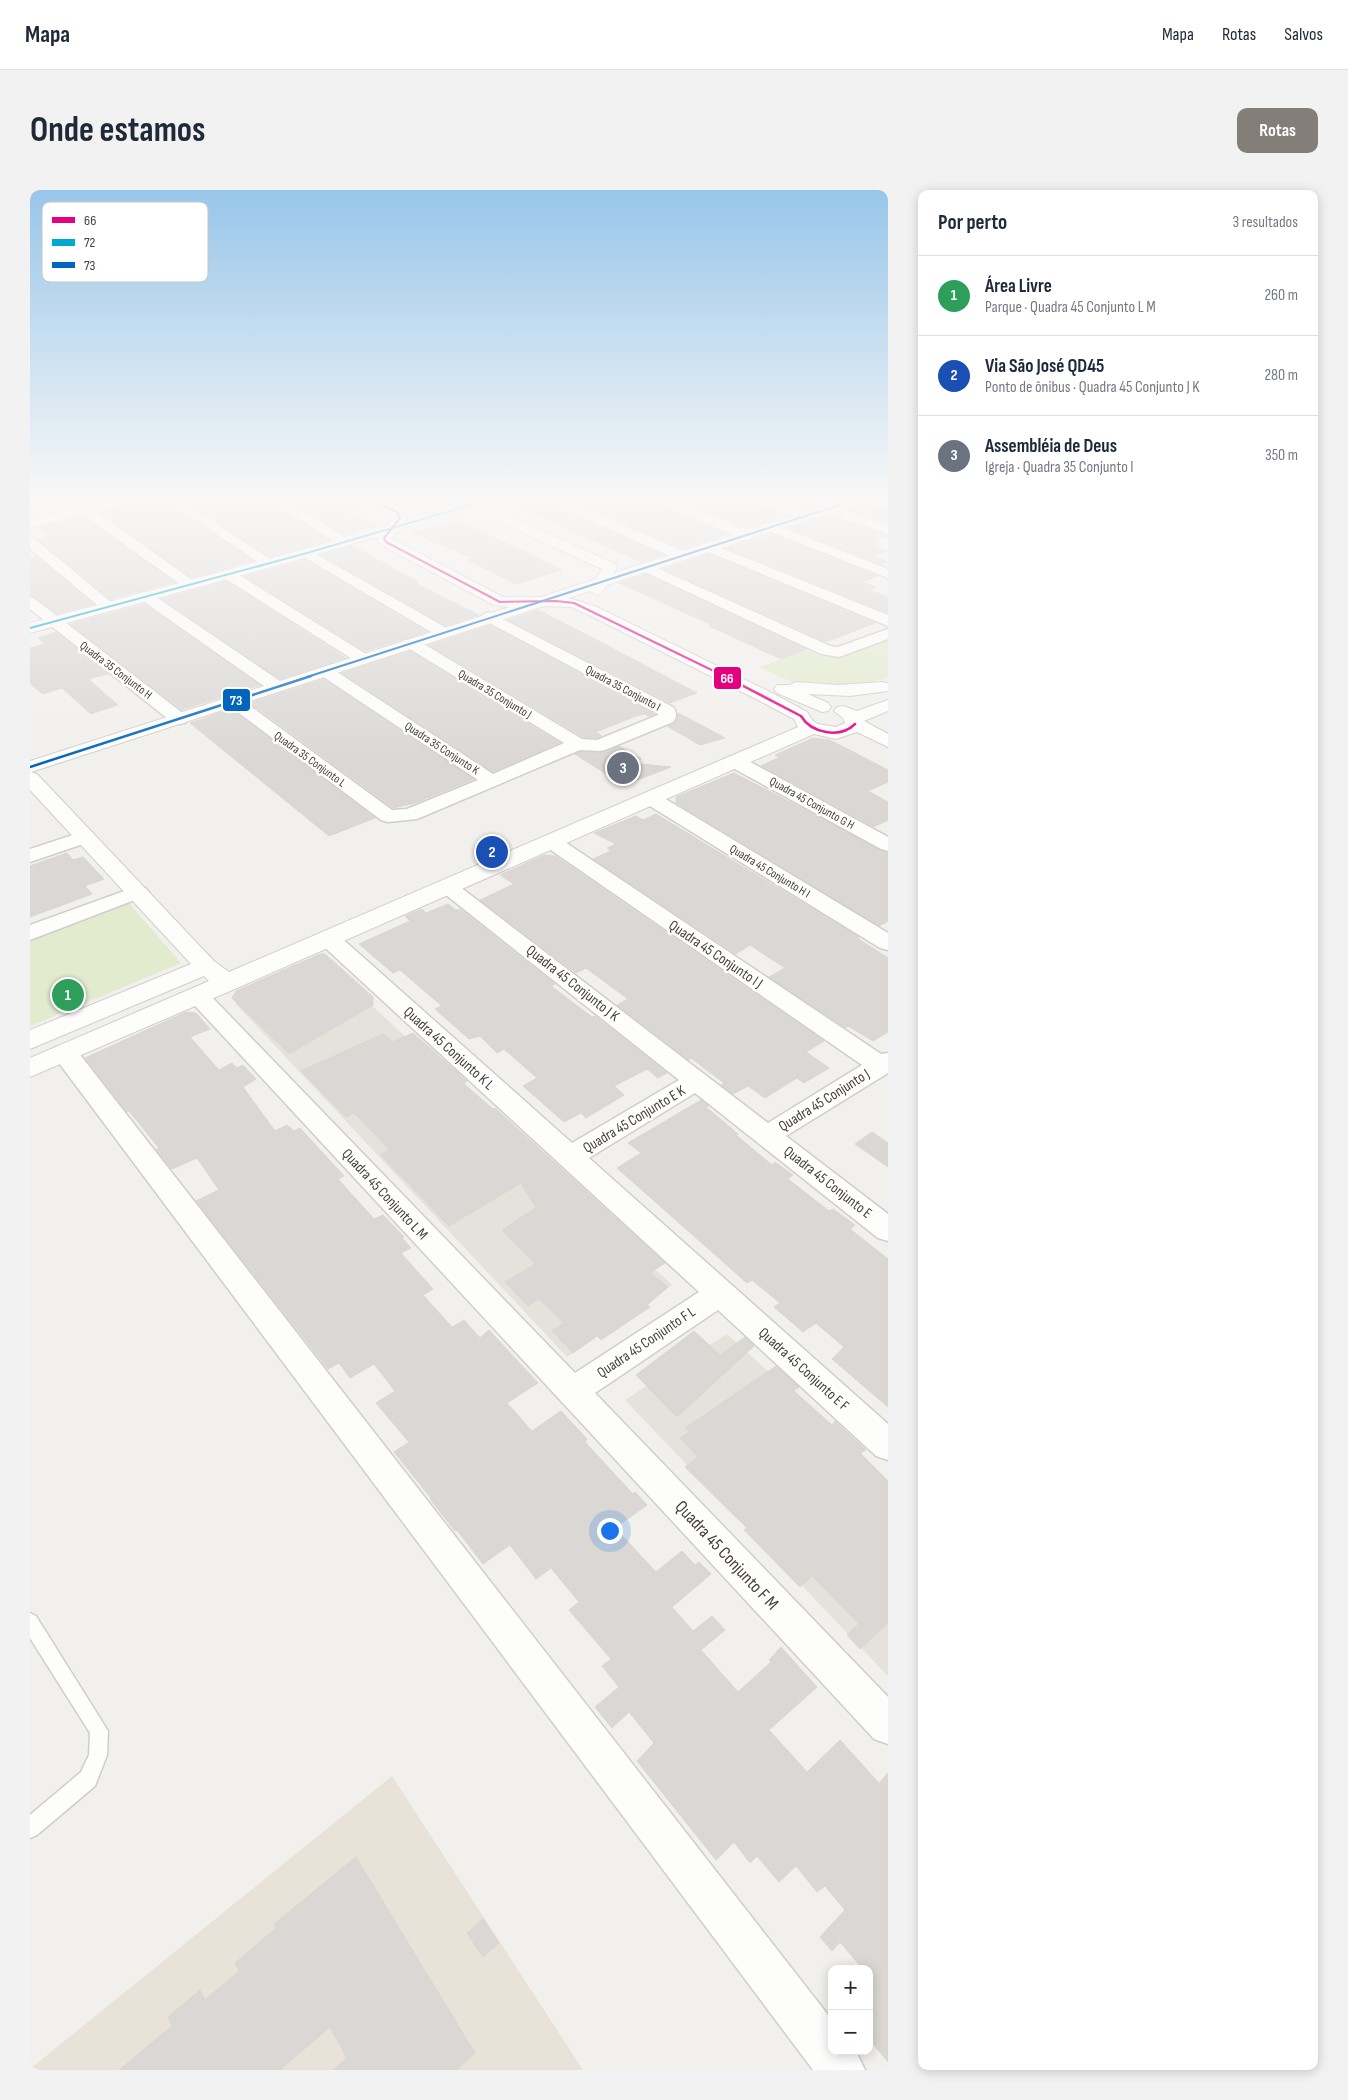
<!DOCTYPE html>
<html lang="pt">
<meta charset="utf-8">
<style>
body{margin:0;font-family:"Sofia Sans Condensed",sans-serif;background:#f2f2f3;color:#1f2937}
.controls{position:absolute;right:15px;bottom:15px;display:grid;overflow:hidden;border-radius:10px;box-shadow:0 2px 12px #0003}
.controls button{width:45px;height:45px;display:grid;place-items:center;padding:0;border:0;border-bottom:1px solid #e0e1e3;background:#fff;color:#1f2937;font:25px sans-serif}
.you{position:absolute;left:579px;top:1340px;width:18px;height:18px;margin:-12px;border:4px solid #fff;border-radius:50%;background:#1a73e8;box-shadow:0 0 0 8px #1a73e833}
.badge{display:grid;place-items:center;width:32px;height:32px;border-radius:50%;background:#847e78;color:#fff;font-size:16px;font-weight:700}
.pin{position:absolute;translate:-50% -50%;border:2px solid #fff;box-shadow:0 1px 5px #0006}
.list{margin:0;padding:0;list-style:none}
h2{display:flex;justify-content:space-between;align-items:center;height:65px;margin:0;padding:0 20px;font-size:21px}
h2 small{font-size:16px;font-weight:400;color:#747a83}
.list li{display:grid;grid-template-columns:32px 1fr auto;gap:15px;align-items:center;box-sizing:border-box;height:80px;padding:0 20px;border-top:1px solid #e0e1e3}
.list b{display:block;font-size:19px;white-space:nowrap}
.list p{margin:0;font-size:16px;white-space:nowrap;color:#747a83}
.list em{font-size:16px;font-style:normal;color:#747a83}
.map{position:relative;flex:none;width:858px;height:1880px;overflow:hidden;border-radius:10px}
header{display:flex;align-items:center;gap:30px;box-sizing:border-box;height:70px;padding:0 25px;background:#fff;border-bottom:1px solid #e0e1e3}
header strong{font-size:24px}
nav{display:flex;gap:28px;margin-inline-start:auto;font-size:18px}
.intro{display:flex;align-items:center;justify-content:space-between;box-sizing:border-box;height:120px;padding:0 30px}
h1{margin:0;font-size:35px}
.button{padding:12px 22px;border-radius:10px;background:#847e78;color:#fff;font-size:18px;font-weight:700}
main{display:flex;gap:30px;padding:0 30px}
aside{flex:1;background:#fff;border-radius:10px;box-shadow:0 2px 12px #0003}
.map>svg:first-child{display:block}
</style>
<header>
<strong>Mapa</strong>
<nav><a>Mapa</a><a>Rotas</a><a>Salvos</a></nav>
</header>
<div class="intro"><h1>Onde estamos</h1><a class="button">Rotas</a></div>
<main>
<div class="map">
<svg width="858" height="1880" viewBox="0 0 858 1880">
<rect width="100%" height="100%" fill="#f2f0ed"/>
<!-- residential -->
<g fill="#e5e1db">
<path d="M293 770 642 1095 537 1167 205 813Z"/>
<path d="M697 1144 858 1291V1486L595 1210Z"/>
</g>
<!-- education -->
<path fill="#e8e2d9" d="M362 1586 553 1880H0V1879Z"/>
<!-- green -->
<g fill="#e3ebce">
<path d="M0 310H67L0 326Z"/>
<path d="M858 444V487C831 498 787 499 758 490 748 487 739 481 730 477L777 460 795 468Z"/>
<path d="M97 711 151 773 0 836V745Z"/>
</g>
<!-- building -->
<g fill="#dad7d4" stroke="#dad7d3">
<path d="M120 310H134L223 371 162 388 71 323Z"/>
<path d="M155 310H238L299 350 240 367Z"/>
<path d="M259 310H332L336 316 315 321 348 335 313 344Z"/>
<path d="M472 310H517L519 315 634 365 611 372Z"/>
<path d="M541 310H623L625 315 698 344 653 359Z"/>
<path d="M648 310H726L728 315 757 326 717 338Z"/>
<path d="M752 310H783L793 314 776 319Z"/>
<path d="M835 313 858 321V330L854 332 817 319Z"/>
<path d="M798 325 857 346 845 350 851 354 844 356 858 361 843 366 857 372 851 374 759 338Z"/>
<path d="M53 327 144 392 81 409 8 349 18 346 7 338Z"/>
<path d="M428 331 468 349 532 380 486 394 438 370 444 368 383 343Z"/>
<path d="M741 344 847 386 832 392 846 397 840 400 858 407V423L697 358Z"/>
<path d="M323 356 388 392 385 393 449 425 416 436 292 365Z"/>
<path d="M679 364 845 433 796 452 633 379Z"/>
<path d="M6 367 63 414 27 424 0 405V368Z"/>
<path d="M275 370 397 442 335 461 215 386Z"/>
<path d="M616 384 777 459 751 469 679 436 682 435 589 393Z"/>
<path d="M196 391 316 468 250 489 132 409Z"/>
<path d="M114 414 230 495 152 520 40 434Z"/>
<path d="M508 420 544 438 667 503 640 513 478 430Z"/>
<path d="M460 435 626 524 619 527 615 524 606 526 566 542 572 546 567 548 553 547 399 455Z"/>
<path d="M26 442 78 484 58 489 88 515 61 524 32 498 12 504 0 493V458L15 454 8 448Z"/>
<path d="M380 461 530 553 463 582 312 483Z"/>
<path d="M294 489 444 589 385 613 363 618 220 513Z"/>
<path d="M201 519 345 628 299 646 160 533Z"/>
<path d="M648 523 673 536 695 548 670 555 637 536 645 533Z"/>
<path d="M783 548 800 550 858 580V592L838 601 858 612V630L844 637 731 576 750 567 745 565Z"/>
<path d="M589 556 611 569 607 571 612 574 641 577 594 595 545 564 550 562H575Z"/>
<path d="M704 583 858 663V731L849 736 646 613V607Z"/>
<path d="M626 624 829 747 827 748 858 768V842L843 851 818 836 816 838 739 787 755 778 720 755 706 764 563 669 581 661 577 658 586 654 564 643 606 626 613 630Z"/>
<path d="M37 663 43 670 53 667 74 689 55 696 62 704 0 727V676Z"/>
<path d="M514 665 525 666 543 678 794 851 776 862 799 878 774 893 767 888 735 908 718 896 703 904 691 895 694 893 661 868 659 870 587 815 598 809 556 778 546 783 450 710 484 694 470 685Z"/>
<path d="M418 714 426 720 430 719 525 794 521 796 562 827 565 826 637 883 628 888 617 879 584 896 594 905 556 928 551 923 534 932 493 896 507 888 474 859 467 863 450 846 439 849 405 819 412 816 370 780 363 783 329 754 380 731 375 726 392 719 396 723Z"/>
<path d="M290 764H295L343 807V815L259 864 202 808 206 801Z"/>
<path d="M156 822 166 823 180 839 160 847 189 880 202 873 207 878 213 875 226 889 213 897 245 941 257 935 264 941 270 938 314 986 308 989 344 1029 353 1025 374 1047 372 1048 381 1058 371 1063 403 1099 393 1105 422 1137 434 1130 450 1148 459 1140 508 1193 477 1213 502 1241 531 1221 557 1249 555 1252 603 1304 605 1302 617 1315 585 1338 626 1382 652 1361 665 1375 669 1372 681 1384 642 1417 663 1441 682 1426 695 1440 671 1460 708 1502 741 1472 739 1470 751 1457 787 1497 739 1540 777 1582 810 1550 849 1593 858 1583V1872L839 1849V1779H833L810 1752 802 1761 790 1747 815 1720 795 1696 787 1702 766 1676 749 1692 727 1666 720 1673 704 1652 686 1670 607 1571 624 1553 599 1522 582 1538 565 1517 589 1497 572 1476 581 1469 539 1420 549 1412 521 1378 506 1389 480 1355 453 1374 427 1340 425 1341 400 1309 401 1308 364 1262 379 1252 346 1213 365 1201 344 1174 320 1188 309 1173 298 1179 166 1011 189 1000 167 968 142 979 126 960 129 958 99 921 97 922 55 868Z"/>
<path d="M383 843 437 891 434 894 463 919 465 918 635 1073 620 1083 638 1097 617 1115 620 1117 571 1150 567 1146 543 1163 522 1141 534 1133 509 1109 498 1116 475 1092 505 1074 472 1040 506 1018 491 993 419 1036 351 965 359 959 324 923 316 927 271 881 353 844 363 852Z"/>
<path d="M671 910 678 916 676 917 708 944 706 945 742 975 745 972 763 985 758 989 799 1021 803 1019 825 1035 820 1039 858 1069V1217L802 1169 814 1157 786 1133 773 1142 744 1117 750 1113 722 1090 717 1093 587 978 611 963 598 953Z"/>
<path d="M842 942 858 953V977L825 954Z"/>
<path d="M664 1141 690 1165 715 1147 724 1156 647 1227 606 1185Z"/>
<path d="M746 1176 769 1197 764 1201 802 1235 805 1231 836 1260 830 1263 858 1291V1433L830 1459 817 1445 829 1434 782 1386 770 1397 714 1340 717 1338 655 1277 668 1267 650 1248 659 1242 655 1238Z"/>
<path d="M326 1667 445 1863 427 1880H303L317 1868 300 1837 250 1880H89L142 1836 138 1827 170 1800 175 1810 209 1781 205 1773 246 1738 244 1734Z"/>
<path d="M453 1729 469 1753 453 1767 437 1743Z"/>
</g>
<g fill="none" stroke-linecap="round" stroke-linejoin="round">
<!-- service casing -->
<g stroke="#d0ceca" stroke-width="3">
<path id="service" d="M0 1423 6 1426 78 1541 77 1565 65 1596 7 1645 0 1648V1625L51 1582 59 1565 60 1543 0 1448Z"/>
</g>
<!-- minor casing -->
<g stroke="#d0ceca" stroke-width="3">
<g id="minor">
<path d="M84 310H107L106 313 66 322 164 391 166 394 164 397H154L53 325 0 338V330Z"/>
<path d="M136 310H151L246 373 244 376H234Z"/>
<path d="M240 310H255L322 352 320 355H310Z"/>
<path d="M519 310H536L657 363 659 366 657 369H647L520 313Z"/>
<path d="M625 310H643L722 342 724 345 722 348H712L626 313Z"/>
<path d="M728 310H746L781 323 783 326 781 329H771L729 313Z"/>
<path d="M799 315 858 335V344L794 322 792 319 794 316Z"/>
<path d="M741 333 858 379V388L736 340 734 337Z"/>
<path d="M0 348 5 349 82 413 85 416 82 419H72L0 359Z"/>
<path d="M679 353 858 425V436L674 360 672 357 674 354Z"/>
<path d="M277 359 420 440 422 443 420 446H408L272 366 270 363 272 360Z"/>
<path d="M616 373 800 456 808 457 858 439V449L809 467 791 464 611 380 609 377 611 374Z"/>
<path d="M198 380 203 381 339 466 341 469 339 472H327L193 387 191 384 193 381Z"/>
<path d="M115 402 120 403 253 493 255 497 253 501H241L110 409 108 406 110 403Z"/>
<path d="M0 407 5 409 155 525 158 529 155 533 149 534 143 533 0 419Z"/>
<path d="M459 422 643 517C647 522 647 527 643 532L575 560 569 561 550 560 387 629 358 632 351 630 193 511 196 507 202 506 208 507 362 620 377 619 448 590 289 484 287 481 289 478H301L463 584 534 553 375 456 373 453 375 450H387L552 549 567 550 628 525V523L454 430 451 427 454 424Z"/>
<path d="M706 566 713 568 858 647V661L851 659 699 576 697 572 699 568Z"/>
<path d="M622 603 629 605 858 743V760L850 758 615 613 612 609 615 605Z"/>
<path d="M55 641 62 643 65 647 62 651 0 672V659Z"/>
<path d="M522 646 529 648 851 864 858 863V883L756 946 858 1024V1051L848 1048 665 903 559 968 858 1234V1270L846 1266 688 1120 565 1203 858 1507V1554L844 1549 156 806 160 801 168 798 176 801 545 1183 669 1102 291 754 288 749 291 744 299 742 307 744 542 953 649 890 411 701 407 697 411 693 418 691 425 693 738 933 832 875 515 656 512 652 515 648Z"/>
<path d="M108 696 115 698 119 702 115 706 0 750V735Z"/>
<path d="M35 855 44 857 802 1830V1861H826L835 1880H783L26 869 23 863 26 857Z"/>
</g>
</g>
<!-- tertiary casing -->
<g stroke="#d0ceca" stroke-width="2">
<g id="tertiary">
<path d="M334 310C351 310 369 312 377 328L375 332 377 335C373 341 363 341 362 349L473 407H511L566 389 572 379 452 324 395 322 368 313 366 310 459 317 585 374 587 377 584 383 811 310H832L830 313 577 395 572 403 567 405 560 401 539 408 567 417 744 504 777 522 783 531 788 534 806 537 815 533 813 528 804 521 807 517 813 516 827 521 858 510V521L834 531 858 544V557L827 542 806 549 784 544 207 798 0 887V868L179 791 174 786 0 859V840L161 774 0 600V571L480 417 464 415 351 355 347 348 348 346 282 366 0 443V433L272 360 359 334 363 328 361 325ZM514 416 541 417 555 423 732 512 764 529 768 537 199 782 184 771 7 584 1 582Z"/>
<path d="M766 492 809 495 852 492 858 493V501L820 506 778 504 798 513 801 517 798 521 792 522 747 503 744 499 747 495H759Z"/>
</g>
</g>
<!-- service -->
<use href="#service" fill="#fdfdfc" fill-rule="evenodd"/>
<!-- minor -->
<use href="#minor" fill="#fdfdfc" fill-rule="evenodd"/>
<!-- tertiary -->
<use href="#tertiary" fill="#fdfdfc" fill-rule="evenodd"/>
<!-- bus-1-far1 casing -->
<g stroke="#fff" stroke-width="4">
<path id="bus-1-far1" d="M341 310 367 322 370 328 354 348 356 352 470 412 526 411 544 413 696 487"/>
</g>
<!-- bus-1 casing -->
<g stroke="#fff" stroke-width="5">
<path id="bus-1" d="M694 486 771 526C781 543 810 549 825 534"/>
</g>
<!-- bus-2 casing -->
<g stroke="#fff" stroke-width="4">
<path id="bus-2" d="M0 438 277 363 458 310"/>
</g>
<!-- bus-3-far1 casing -->
<g stroke="#fff" stroke-width="4">
<path id="bus-3-far1" d="M277 487 825 310"/>
</g>
<!-- bus-3 casing -->
<g stroke="#fff" stroke-width="5">
<path id="bus-3" d="M0 577 281 486"/>
</g>
<!-- bus-1-far1 -->
<use href="#bus-1-far1" stroke="#e5007d" stroke-width="2"/>
<!-- bus-1 -->
<use href="#bus-1" stroke="#e5007d" stroke-width="2.5"/>
<!-- bus-2 -->
<use href="#bus-2" stroke="#00a9ce" stroke-width="2"/>
<!-- bus-3-far1 -->
<use href="#bus-3-far1" stroke="#0065bd" stroke-width="2"/>
<!-- bus-3 -->
<use href="#bus-3" stroke="#0065bd" stroke-width="2.5"/>
</g>
<!-- sky -->
<linearGradient id="sky" x2="0" y2="1"><stop stop-color="#98c6ea"/><stop offset="0.54" stop-color="#f9f8f7"/><stop offset="1" stop-color="#f9f8f7" stop-opacity="0"/></linearGradient>
<rect width="858" height="573" fill="url(#sky)"/>
<g text-anchor="middle" stroke-width="5" stroke-linejoin="round" paint-order="stroke">
<!-- far-street labels -->
<g font-size="12" fill="#484039" stroke="#fff">
<text transform="translate(86 480) rotate(37)" y="4">Quadra 35 Conjunto H</text>
<text transform="translate(593 498) rotate(28)" y="4">Quadra 35 Conjunto I</text>
<text transform="translate(465 504) rotate(31)" y="4">Quadra 35 Conjunto J</text>
<text transform="translate(412 558) rotate(33)" y="4">Quadra 35 Conjunto K</text>
<text transform="translate(280 569) rotate(36)" y="4">Quadra 35 Conjunto L</text>
<text transform="translate(782 613) rotate(29)" y="4">Quadra 45 Conjunto G H</text>
<text transform="translate(740 681) rotate(31)" y="4">Quadra 45 Conjunto H I</text>
</g>
<!-- street labels -->
<g font-size="15" fill="#484039" stroke="#fff">
<text transform="translate(686 764) rotate(34)" y="5">Quadra 45 Conjunto I J</text>
<text transform="translate(543 793) rotate(38)" y="5">Quadra 45 Conjunto J K</text>
<text transform="translate(419 858) rotate(42)" y="5">Quadra 45 Conjunto K L</text>
<text transform="translate(794 910) rotate(-32)" y="5">Quadra 45 Conjunto J</text>
<text transform="translate(604 929) rotate(-31)" y="5">Quadra 45 Conjunto E K</text>
<text transform="translate(798 992) rotate(38)" y="5">Quadra 45 Conjunto E</text>
<text transform="translate(355 1004) rotate(47)" y="5">Quadra 45 Conjunto L M</text>
<text transform="translate(616 1152) rotate(-34)" y="5">Quadra 45 Conjunto F L</text>
<text transform="translate(774 1179) rotate(42)" y="5">Quadra 45 Conjunto E F</text>
</g>
<!-- near-street labels -->
<g font-size="18" fill="#484039" stroke="#fff">
<text transform="translate(697 1365) rotate(47)" y="6">Quadra 45 Conjunto F M</text>
</g>
</g>
<!-- legend -->
<rect x="12" y="12" width="166" height="80" rx="8" fill="#fff" stroke="#c8c6c4" stroke-width="1"/>
<rect x="22" y="27" width="23" height="6" fill="#e5007d"/>
<rect x="22" y="49" width="23" height="7" fill="#00a9ce"/>
<rect x="22" y="72" width="23" height="6" fill="#0065bd"/>
<g font-size="14" fill="#484039">
<text x="54" y="35">66</text>
<text x="54" y="57">72</text>
<text x="54" y="80">73</text>
</g>
<g stroke="#fff" stroke-width="2">
<rect x="683" y="476" width="29" height="24" rx="5" fill="#e5007d"/>
<rect x="192" y="498" width="29" height="24" rx="5" fill="#0065bd"/>
</g>
<g font-size="14" text-anchor="middle" font-weight="bold" fill="#fff">
<text x="697" y="493">66</text>
<text x="206" y="515">73</text>
</g>
</svg>
<div class="controls">
<button>+</button>
<button>−</button>
</div>
<div class="you"></div>
<div class="pin badge" style="left:38px;top:805px;background:#2e9e5b">1</div>
<div class="pin badge" style="left:462px;top:662px;background:#1a4fb4">2</div>
<div class="pin badge" style="left:593px;top:578px;background:#6b7280">3</div>
</div>
<aside>
<h2>Por perto<small>3 resultados</small></h2>
<ul class="list">
<li><span class="badge" style="background:#2e9e5b">1</span><div><b>Área Livre</b><p>Parque · Quadra 45 Conjunto L M</p></div><em>260 m</em></li>
<li><span class="badge" style="background:#1a4fb4">2</span><div><b>Via São José QD45</b><p>Ponto de ônibus · Quadra 45 Conjunto J K</p></div><em>280 m</em></li>
<li><span class="badge" style="background:#6b7280">3</span><div><b>Assembléia de Deus</b><p>Igreja · Quadra 35 Conjunto I</p></div><em>350 m</em></li>
</ul>
</aside>
</main>
